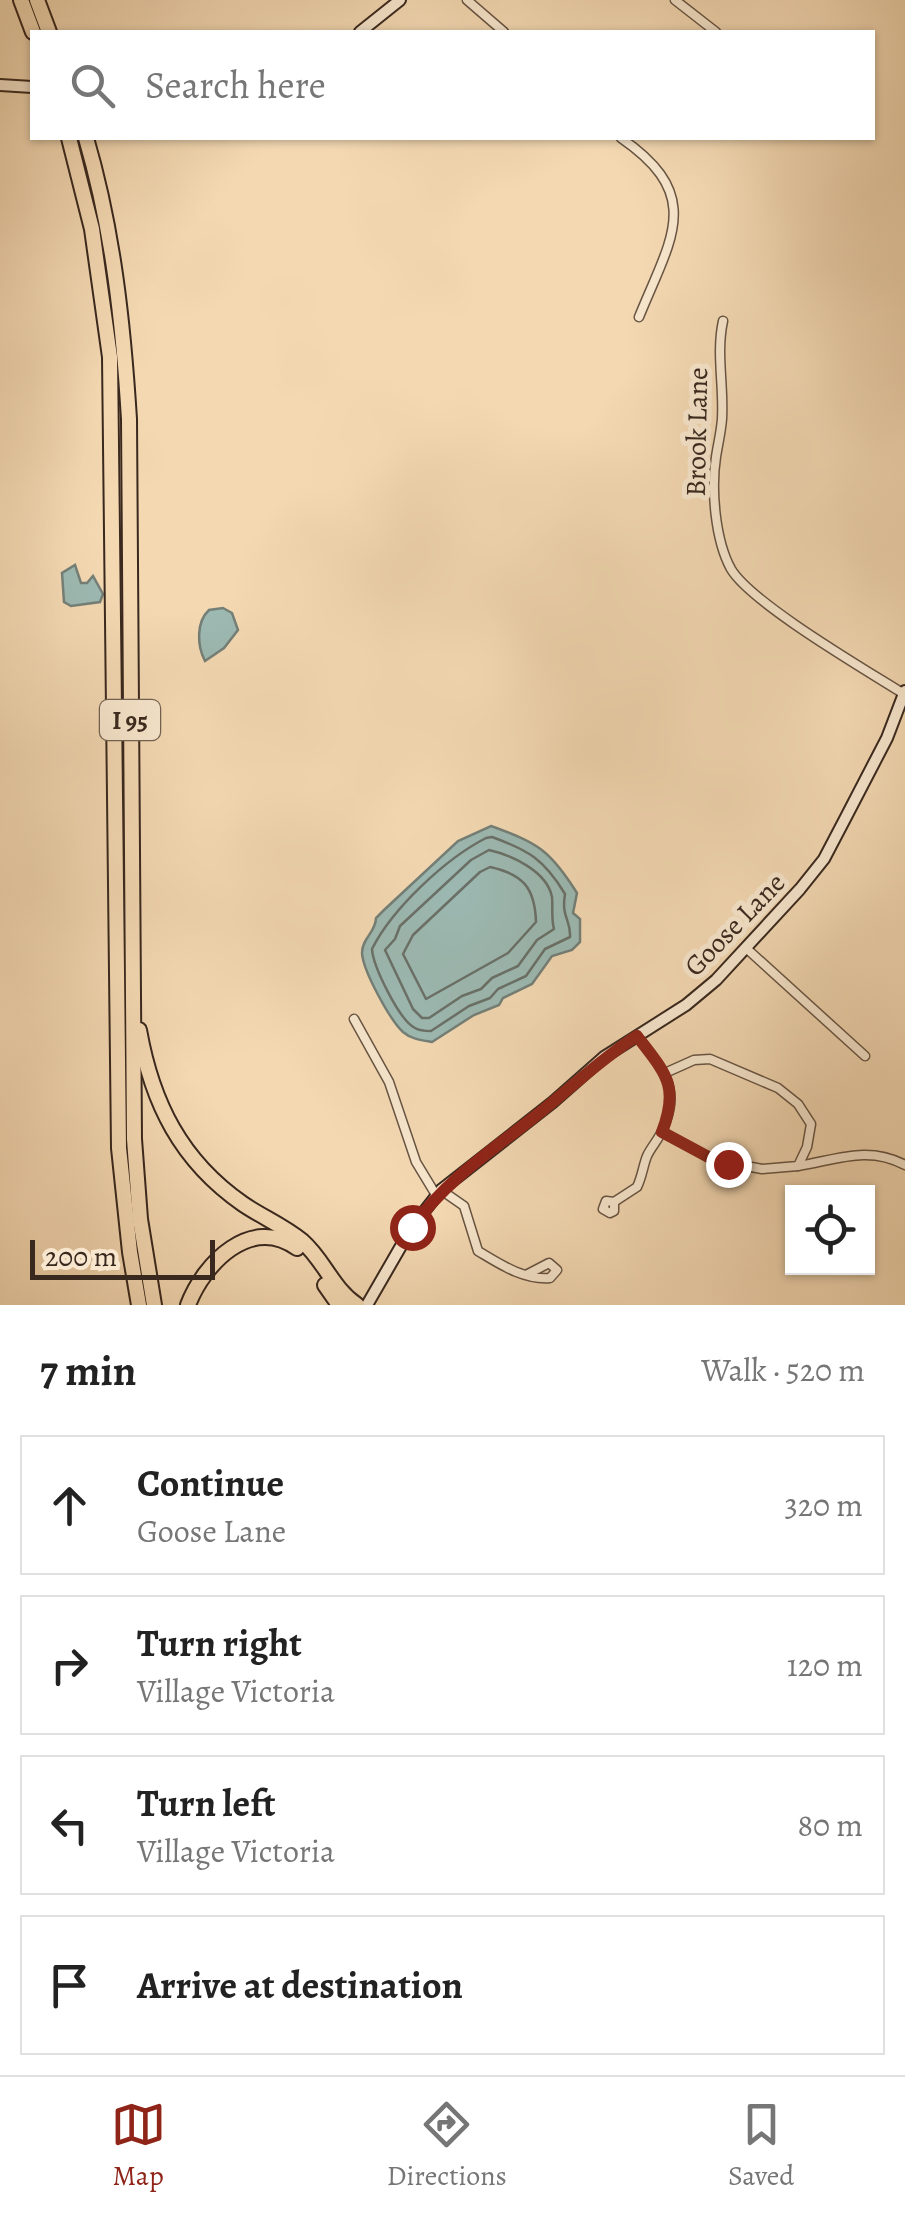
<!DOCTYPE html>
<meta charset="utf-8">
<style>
body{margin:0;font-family:Alegreya,serif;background:#f6f6f6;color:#222}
.controls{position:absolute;right:30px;bottom:30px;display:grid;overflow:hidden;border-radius:0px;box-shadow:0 2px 8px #0004}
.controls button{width:90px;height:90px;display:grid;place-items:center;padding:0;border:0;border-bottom:2px solid #e0e0e0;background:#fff;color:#222;font:50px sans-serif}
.scale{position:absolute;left:30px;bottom:25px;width:185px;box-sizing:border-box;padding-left:10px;border:5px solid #39281e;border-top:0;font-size:28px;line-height:35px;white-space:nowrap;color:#39281e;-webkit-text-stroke:8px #f7e6cd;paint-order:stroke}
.stop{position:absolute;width:30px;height:30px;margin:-22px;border:8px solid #8f2418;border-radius:50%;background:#fff}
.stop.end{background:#8f2418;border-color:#fff;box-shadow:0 2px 10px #0008}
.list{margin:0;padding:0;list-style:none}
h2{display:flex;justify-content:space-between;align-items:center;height:130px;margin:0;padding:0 40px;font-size:42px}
h2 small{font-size:32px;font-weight:400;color:#767676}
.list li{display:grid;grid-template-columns:65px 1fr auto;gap:30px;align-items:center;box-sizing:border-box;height:140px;margin:0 20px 20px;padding:0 20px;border:2px solid #e0e0e0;border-radius:0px}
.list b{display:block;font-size:38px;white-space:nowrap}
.list p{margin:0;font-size:32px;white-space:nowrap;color:#767676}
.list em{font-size:32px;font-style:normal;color:#767676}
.icon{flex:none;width:55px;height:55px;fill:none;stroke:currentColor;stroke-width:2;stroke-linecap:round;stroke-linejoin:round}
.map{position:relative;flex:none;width:905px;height:1305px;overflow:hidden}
.search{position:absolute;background:#fff;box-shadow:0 2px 8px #0004;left:30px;right:30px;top:30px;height:110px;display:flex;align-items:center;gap:25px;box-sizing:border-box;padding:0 35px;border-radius:0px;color:#767676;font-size:38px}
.sheet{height:770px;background:#fff}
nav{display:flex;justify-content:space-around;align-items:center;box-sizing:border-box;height:140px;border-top:2px solid #e0e0e0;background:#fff;font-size:28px;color:#767676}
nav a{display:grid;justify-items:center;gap:5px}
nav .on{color:#8f2418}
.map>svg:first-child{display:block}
</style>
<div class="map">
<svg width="905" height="1305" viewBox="0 0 905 1305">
<rect width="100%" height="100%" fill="#f3d8b2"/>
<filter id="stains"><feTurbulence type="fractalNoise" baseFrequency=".002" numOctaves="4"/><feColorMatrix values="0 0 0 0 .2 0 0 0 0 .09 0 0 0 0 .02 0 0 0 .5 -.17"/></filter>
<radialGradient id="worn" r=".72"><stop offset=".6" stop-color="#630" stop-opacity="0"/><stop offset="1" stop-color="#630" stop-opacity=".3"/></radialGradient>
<!-- water -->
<g fill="#9cb9b2" stroke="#747f77" stroke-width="2.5">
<path d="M75 565 81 583H87L93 576 103 594 100 602 71 606 64 602 62 573Z"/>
<path d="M223 608 232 613 238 630 224 648 205 661C197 646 196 622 209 610Z"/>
<path d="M491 826C538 843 550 850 577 893L573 913 580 919V942L572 950 552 956 532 984 503 998 499 1005 474 1015 432 1042C421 1040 411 1039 403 1032 390 1020 363 971 362 953 362 938 376 932 376 918L384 910 458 841Z"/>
</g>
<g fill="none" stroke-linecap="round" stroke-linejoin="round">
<!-- shore -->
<g stroke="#6a7068" stroke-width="2.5">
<path d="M486 838 492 837C528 850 544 859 565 894 561 918 571 919 570 937L545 949 526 976 498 989 490 998 469 1006 431 1031C426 1031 420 1031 415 1028 399 1020 373 966 372 949 392 909 445 859 486 838Z"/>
<path d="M489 850C511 855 547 871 552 897 553 907 551 918 554 929L537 940 518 966 492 978 481 989 462 996 429 1018H422L413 1009 385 950 395 939 400 926 471 860Z"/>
<path d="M490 867C523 874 535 888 536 922L508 953 426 999 403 954 413 935 480 872Z"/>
</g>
<!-- street casing -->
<g stroke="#685443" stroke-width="11">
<g id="street">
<path d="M467 0 504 32"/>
<path d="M675 0 716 32"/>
<path d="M621 138C705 196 671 238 639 317"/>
<path d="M723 321C716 353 724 386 722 419 721 432 718 444 716 457 711 489 715 540 731 569 751 603 866 670 904 694"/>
<path d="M746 948 865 1056"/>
<path d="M354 1019 389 1082 416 1162 436 1195"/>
<path d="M662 1132 714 1160 762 1169 798 1166 807 1147 811 1124 798 1104 778 1088 710 1059 694 1060 665 1073"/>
<path d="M798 1166C836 1160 868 1145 905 1165"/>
<path d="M441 1190 464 1206 478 1251C500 1264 523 1280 550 1278L557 1270 549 1263 526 1275"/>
<path d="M614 1202V1211L610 1213 603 1209 606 1201 614 1202 637 1187C642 1177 643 1166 647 1156 651 1147 659 1139 663 1129 682 1087 662 1069 637 1036"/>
</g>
</g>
<!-- secondary casing -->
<g stroke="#39281e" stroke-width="14">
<g id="secondary">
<path d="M360 32 400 0"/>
<path d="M0 85 32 87"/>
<path d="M367 1305 412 1227 441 1190 553 1102 604 1057 686 1005 716 980 800 889 824 859 846 817 887 738 905 691"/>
</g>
</g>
<!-- highway casing -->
<g stroke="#39281e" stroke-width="18">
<g id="highway">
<path d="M21 0 33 32"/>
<path d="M37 0 49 32"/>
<path d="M69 138 92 229 110 357 119 1148 130 1252 139 1305"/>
<path d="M86 138C113 230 123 323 129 419L134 1139 140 1219 154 1305"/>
<path d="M139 1030C152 1103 181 1161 243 1204 262 1217 284 1226 302 1241 324 1260 332 1288 357 1305"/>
<path d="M325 1285 339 1305"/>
<path d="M188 1305C204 1263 251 1215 297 1248"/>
</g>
</g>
<!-- street -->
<use href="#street" stroke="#f7e6cd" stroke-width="8"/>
<!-- secondary -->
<use href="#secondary" stroke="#f7e6cd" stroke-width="10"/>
<!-- highway -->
<use href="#highway" stroke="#f3d8b2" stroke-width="14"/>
</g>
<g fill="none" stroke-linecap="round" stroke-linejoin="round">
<!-- route -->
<path stroke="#8f2418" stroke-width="12" d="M412 1227C449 1178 486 1155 533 1118 568 1091 599 1060 637 1036 665 1073 680 1085 662 1132L714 1160 728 1164"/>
</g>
<g text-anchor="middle" stroke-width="10" stroke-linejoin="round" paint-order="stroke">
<!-- shield labels -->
<rect fill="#f7e6cd" stroke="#726152" stroke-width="2.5" x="100" y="700" width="60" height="40" rx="8"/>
<g font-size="25" font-weight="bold" fill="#39281e">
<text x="130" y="729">I 95</text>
</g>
<!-- street labels -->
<g font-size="28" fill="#39281e" stroke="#f7e6cd">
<text transform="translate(696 432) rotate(-89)" y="10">Brook Lane</text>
<text transform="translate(734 924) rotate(-46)" y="10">Goose Lane</text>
</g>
</g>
<rect width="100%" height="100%" filter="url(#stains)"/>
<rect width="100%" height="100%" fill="url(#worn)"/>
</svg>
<div class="controls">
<button><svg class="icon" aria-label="locate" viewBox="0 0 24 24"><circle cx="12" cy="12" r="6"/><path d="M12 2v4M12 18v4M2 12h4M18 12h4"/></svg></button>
</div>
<div class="scale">200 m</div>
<div class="stop" style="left:412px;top:1227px"></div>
<div class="stop end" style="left:728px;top:1164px"></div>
<div class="search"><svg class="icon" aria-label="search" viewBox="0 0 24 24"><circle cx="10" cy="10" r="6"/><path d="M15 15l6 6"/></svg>Search here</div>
</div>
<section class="sheet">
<h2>7 min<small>Walk · 520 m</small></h2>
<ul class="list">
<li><svg class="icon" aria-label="ahead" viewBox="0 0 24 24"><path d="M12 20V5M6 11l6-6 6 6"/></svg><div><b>Continue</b><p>Goose Lane</p></div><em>320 m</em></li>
<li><svg class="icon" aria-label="right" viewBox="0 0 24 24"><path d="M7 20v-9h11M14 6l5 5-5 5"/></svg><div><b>Turn right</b><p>Village Victoria</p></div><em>120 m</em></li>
<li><svg class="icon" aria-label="left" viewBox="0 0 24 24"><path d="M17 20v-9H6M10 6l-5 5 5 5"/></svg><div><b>Turn left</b><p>Village Victoria</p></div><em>80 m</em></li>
<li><svg class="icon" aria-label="arrive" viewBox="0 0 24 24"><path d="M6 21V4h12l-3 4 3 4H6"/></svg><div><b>Arrive at destination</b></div></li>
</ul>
</section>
<nav>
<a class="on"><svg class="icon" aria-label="map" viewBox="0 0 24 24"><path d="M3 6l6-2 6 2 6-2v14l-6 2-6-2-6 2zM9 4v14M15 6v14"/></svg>Map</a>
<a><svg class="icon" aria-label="directions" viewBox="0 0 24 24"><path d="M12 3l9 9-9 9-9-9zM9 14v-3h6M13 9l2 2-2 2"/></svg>Directions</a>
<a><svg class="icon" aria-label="saved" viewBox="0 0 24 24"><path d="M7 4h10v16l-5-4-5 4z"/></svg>Saved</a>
</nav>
